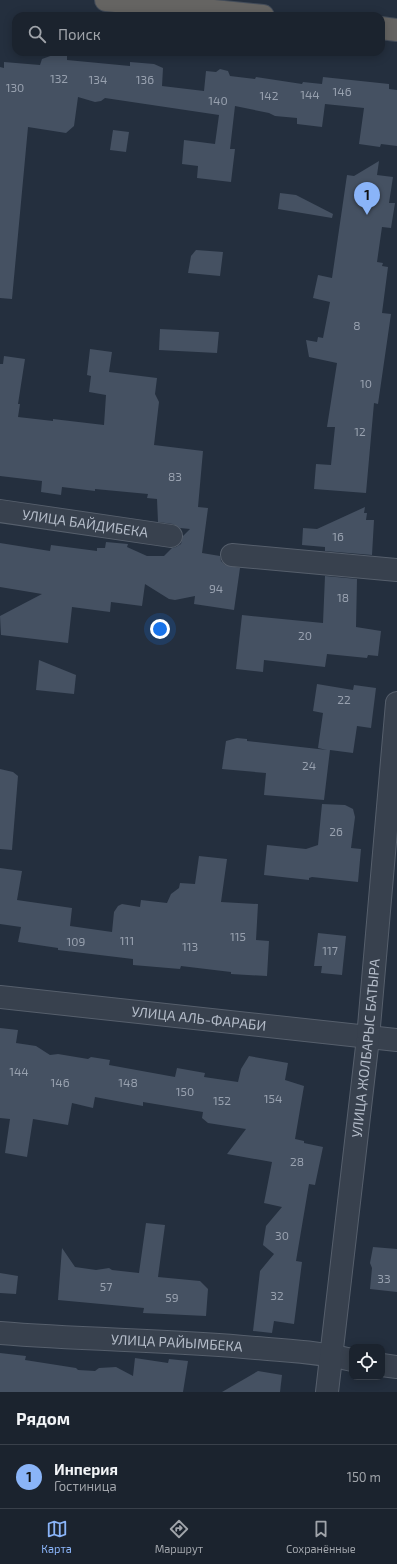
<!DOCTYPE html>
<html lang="ru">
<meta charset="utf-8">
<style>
body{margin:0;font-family:"Exo 2",sans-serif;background:#282f3a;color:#f1f3f6}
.controls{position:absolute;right:12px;bottom:12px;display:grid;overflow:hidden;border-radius:8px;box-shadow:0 2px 10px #0003}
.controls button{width:36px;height:36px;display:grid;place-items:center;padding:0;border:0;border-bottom:1px solid #39404a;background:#1b232e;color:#f1f3f6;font:20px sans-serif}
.you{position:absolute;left:160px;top:629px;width:14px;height:14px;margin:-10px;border:3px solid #fff;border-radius:50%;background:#1a73e8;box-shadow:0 0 0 6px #1a73e833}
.badge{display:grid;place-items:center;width:26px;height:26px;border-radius:50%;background:#8ab4f8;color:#111;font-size:13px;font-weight:700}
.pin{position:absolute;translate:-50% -33px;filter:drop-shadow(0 1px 2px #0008)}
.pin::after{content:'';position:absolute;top:21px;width:14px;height:12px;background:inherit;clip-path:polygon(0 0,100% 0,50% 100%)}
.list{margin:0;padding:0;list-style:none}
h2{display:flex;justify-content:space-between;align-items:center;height:52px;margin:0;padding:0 16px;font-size:17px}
h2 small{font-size:13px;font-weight:400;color:#a0a4aa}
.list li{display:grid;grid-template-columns:26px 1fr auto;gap:12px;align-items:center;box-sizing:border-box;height:64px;padding:0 16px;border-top:1px solid #39404a}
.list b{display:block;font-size:15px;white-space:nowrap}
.list p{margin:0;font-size:13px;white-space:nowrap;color:#a0a4aa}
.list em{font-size:13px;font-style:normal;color:#a0a4aa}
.icon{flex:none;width:22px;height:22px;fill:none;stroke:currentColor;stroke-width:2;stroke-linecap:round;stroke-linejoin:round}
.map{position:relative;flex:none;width:397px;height:1392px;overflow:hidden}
.search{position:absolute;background:#1b232e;box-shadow:0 2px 10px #0003;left:12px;right:12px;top:12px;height:44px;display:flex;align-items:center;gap:10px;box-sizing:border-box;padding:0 14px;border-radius:12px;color:#a0a4aa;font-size:15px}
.sheet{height:116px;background:#1b232e}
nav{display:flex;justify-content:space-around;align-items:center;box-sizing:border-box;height:56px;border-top:1px solid #39404a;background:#1b232e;font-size:11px;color:#a0a4aa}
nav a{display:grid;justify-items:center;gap:2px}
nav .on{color:#8ab4f8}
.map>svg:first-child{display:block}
</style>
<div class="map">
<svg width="397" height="1392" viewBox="0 0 397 1392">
<rect width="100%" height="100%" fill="#242f3e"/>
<!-- building -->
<g fill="#455162">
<path d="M53 55 67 56V60L130 66V62L154 64 163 68 162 86 204 91 206 71 216 72 220 69 228 71 230 76 255 79 256 77 302 84 303 82 322 84 323 77 389 84V89L397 90V146L381 144 380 147 359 144 364 108 325 104 322 127 297 124V118L275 116 269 113 235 106 230 149H235L231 182 197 178 198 166 182 164 184 140 215 144 219 115 105 98 101 101 95 102 78 97 74 126 66 133 28 127 12 299 0 298V67L4 68V62L40 65 42 59Z"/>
<path d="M113 130 129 132 126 152 110 150Z"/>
<path d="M379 161 377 175 393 177 389 203H395L391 228 382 227 377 262 383 263 382 266 388 267 382 313 391 314 378 404 374 403 366 493 314 489 316 464 331 465 335 427H327L337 363 309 357 306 340 317 342 318 337 323 338 330 302 313 298 318 275 332 278 347 175 354 176Z"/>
<path d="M280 193 296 195 333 214 332 218 278 209Z"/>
<path d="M196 250 223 252 220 276 188 273 191 256Z"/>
<path d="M160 329 219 332 217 353 159 350Z"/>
<path d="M90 349 112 352 109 372 157 378 155 394 159 402 154 445 203 451 198 507 208 508 202 553 220 556 221 561 225 565 240 568 234 610 194 604 195 596 175 600 169 599 145 584 142 606 111 602 110 612 72 607 68 643 1 635 0 616 42 594 0 587V543L50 551 51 545 97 551V548H105L106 542 128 544 127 547 147 556H164L172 548 176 547 181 544 183 536 190 529 180 528 173 524 158 522 157 499 147 498 148 494 95 489V491L62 487 61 495 41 492 42 481 0 476V364H3L4 356 25 359 18 404H20L18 417 53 421V419L104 425 106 395 89 392 91 376 87 375Z"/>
<path d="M365 507 364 513H367L366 520H374L372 555 325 551V547L302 545 303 528 317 529Z"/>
<path d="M325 576 357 579 356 627 381 631 378 656 368 655 367 658 327 654 325 667 264 660 263 672 236 669 242 615 323 623Z"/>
<path d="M39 660 76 675 74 694 36 690Z"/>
<path d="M317 684 353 690 354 685 376 688 371 728 357 726 353 753 330 750 324 800 264 795 266 773 222 769 226 741 237 738 247 739V741L327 750 318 748 323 713 313 711Z"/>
<path d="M0 769 13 772 18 776 12 850 0 849Z"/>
<path d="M322 804 345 805 353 809 355 817 351 848 361 849 358 882 312 877 309 878V880L264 875 267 845 306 849 318 845Z"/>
<path d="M199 856 227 859 221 902 258 904 256 940 269 941 267 976 231 974V972L181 966 180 969 133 965V959L58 950V948L18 942 21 927 0 924V868L22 871 17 900 72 908 70 926 112 932 114 912 118 906 122 904 140 907 141 900 167 903 171 894 179 888 180 883 195 884Z"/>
<path d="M318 933 346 936 342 975 321 973 322 966H314Z"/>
<path d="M0 1028 18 1030 16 1043 36 1046 50 1055 58 1054 88 1059 91 1057 110 1060 109 1065 175 1077 177 1068 205 1073 204 1077 238 1082 241 1069 249 1056 288 1063 285 1080 304 1086 295 1139 304 1141V1143L323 1147 315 1185 309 1184 296 1261 302 1262 294 1324 274 1321 272 1333 253 1331 260 1271 274 1254 263 1245 266 1226 282 1207 264 1203 272 1162 227 1154 246 1129 208 1123 202 1118 203 1112 143 1102V1106L95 1097 93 1108 72 1103 68 1125 33 1119 27 1157 5 1153 10 1119 0 1118Z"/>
<path d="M146 1223 165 1225 158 1277 200 1281 208 1289 206 1316 143 1313 144 1308 58 1300 62 1248 75 1267 96 1270 109 1268 112 1270 139 1273Z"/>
<path d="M373 1247 397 1249V1292L370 1289 372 1268 370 1263Z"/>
<path d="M0 1273 18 1276 16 1294 0 1293Z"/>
<path d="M0 1353 26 1356 25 1360 76 1368 78 1370 95 1371 99 1368 116 1367 133 1376 135 1358 168 1363 169 1359 188 1361 183 1392H0Z"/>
<path d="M258 1371 282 1375 280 1392H222Z"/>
</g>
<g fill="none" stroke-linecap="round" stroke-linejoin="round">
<!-- minor casing -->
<g stroke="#565f6c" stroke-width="24">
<g id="minor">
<path id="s1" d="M0 511 171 536"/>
<path d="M232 555 397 570"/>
<path id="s2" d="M0 997 397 1040"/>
<path id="s3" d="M0 1333C85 1340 171 1340 256 1348 288 1351 321 1352 352 1360"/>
<path d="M382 1365 397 1367"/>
<path id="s4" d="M327 1392 368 1038 397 703"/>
</g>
</g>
<!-- trunk casing -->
<g stroke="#434c59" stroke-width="24">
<g id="trunk">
<path d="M106 0 263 16"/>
<path d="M381 28 397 30"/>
</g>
</g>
<!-- minor -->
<use href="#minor" stroke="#38414e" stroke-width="22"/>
<!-- trunk -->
<use href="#trunk" stroke="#656462" stroke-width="22"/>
</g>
<g text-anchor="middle" stroke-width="3" stroke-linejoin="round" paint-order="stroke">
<!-- number labels -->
<g font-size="12" fill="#98a1af">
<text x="59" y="83">132</text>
<text x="98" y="84">134</text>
<text x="145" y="84">136</text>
<text x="15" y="92">130</text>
<text x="342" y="96">146</text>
<text x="310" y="99">144</text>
<text x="269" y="100">142</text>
<text x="218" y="105">140</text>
<text x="357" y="330">8</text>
<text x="366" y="388">10</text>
<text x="360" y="436">12</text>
<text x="175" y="481">83</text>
<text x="338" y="541">16</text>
<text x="216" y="593">94</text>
<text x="343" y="602">18</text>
<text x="305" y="640">20</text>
<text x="344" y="704">22</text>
<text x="309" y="770">24</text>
<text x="336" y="836">26</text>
<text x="238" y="941">115</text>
<text x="127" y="945">111</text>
<text x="76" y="946">109</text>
<text x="190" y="951">113</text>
<text x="330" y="955">117</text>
<text x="19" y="1076">144</text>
<text x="60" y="1087">146</text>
<text x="128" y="1087">148</text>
<text x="185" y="1096">150</text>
<text x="273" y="1103">154</text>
<text x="222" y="1105">152</text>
<text x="297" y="1166">28</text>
<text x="282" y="1240">30</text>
<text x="384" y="1283">33</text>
<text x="106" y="1291">57</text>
<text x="277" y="1300">32</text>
<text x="172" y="1302">59</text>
</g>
<!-- street labels -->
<g font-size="14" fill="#b4bcc9" stroke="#1d2633">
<text dy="5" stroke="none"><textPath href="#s1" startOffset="86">УЛИЦА БАЙДИБЕКА</textPath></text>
<text dy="5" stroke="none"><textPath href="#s2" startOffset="200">УЛИЦА АЛЬ-ФАРАБИ</textPath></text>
<text dy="5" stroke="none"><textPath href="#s4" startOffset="346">УЛИЦА ЖОЛБАРЫС БАТЫРА</textPath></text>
<text dy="5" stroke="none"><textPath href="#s3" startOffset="177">УЛИЦА РАЙЫМБЕКА</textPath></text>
</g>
</g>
</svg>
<div class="controls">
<button><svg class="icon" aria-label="locate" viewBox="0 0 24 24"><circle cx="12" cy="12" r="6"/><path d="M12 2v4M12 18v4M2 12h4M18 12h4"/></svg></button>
</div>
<div class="you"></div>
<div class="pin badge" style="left:367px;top:215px">1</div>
<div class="search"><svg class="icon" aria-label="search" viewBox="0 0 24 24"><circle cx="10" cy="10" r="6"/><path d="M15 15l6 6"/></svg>Поиск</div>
</div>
<section class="sheet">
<h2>Рядом<small></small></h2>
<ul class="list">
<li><span class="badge">1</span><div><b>Инперия</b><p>Гостиница</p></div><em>150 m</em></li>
</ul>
</section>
<nav>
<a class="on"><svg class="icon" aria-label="map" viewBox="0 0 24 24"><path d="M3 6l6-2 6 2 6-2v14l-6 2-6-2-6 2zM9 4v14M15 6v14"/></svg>Карта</a>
<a><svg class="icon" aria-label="directions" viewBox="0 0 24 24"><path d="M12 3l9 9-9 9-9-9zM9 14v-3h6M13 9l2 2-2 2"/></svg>Маршрут</a>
<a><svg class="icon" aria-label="saved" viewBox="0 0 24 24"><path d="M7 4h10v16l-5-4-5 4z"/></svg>Сохранённые</a>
</nav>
